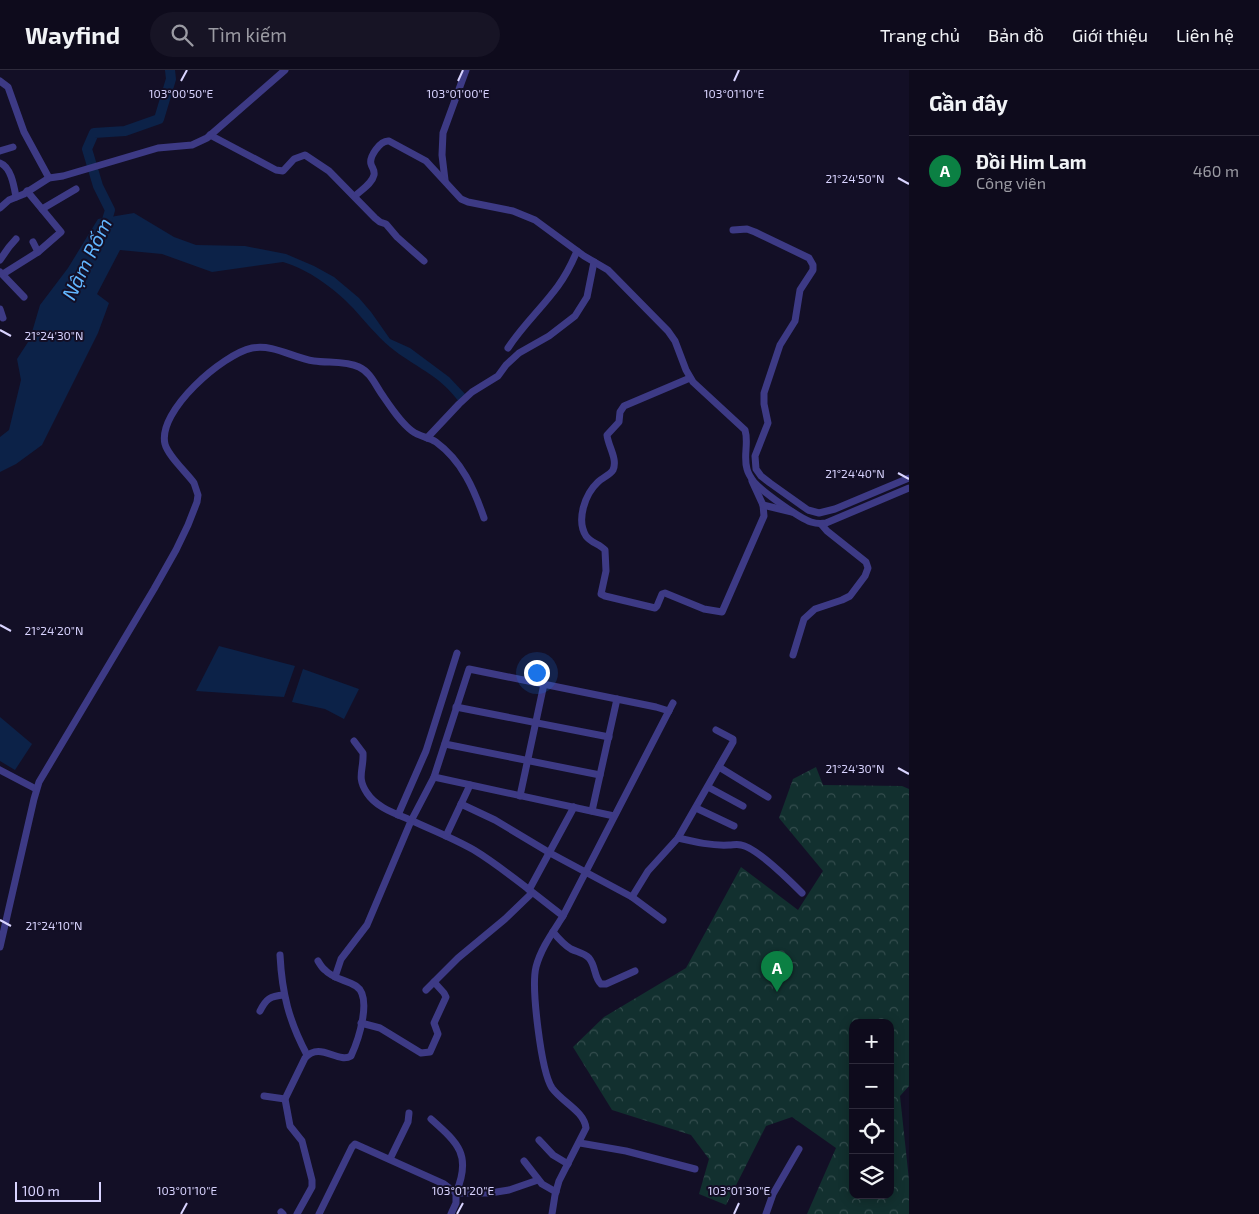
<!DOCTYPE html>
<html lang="vi">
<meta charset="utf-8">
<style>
body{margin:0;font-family:"Exo 2",sans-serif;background:#171425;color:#f1f3f6}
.controls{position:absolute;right:15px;bottom:15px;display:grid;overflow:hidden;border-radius:10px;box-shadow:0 2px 12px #0003}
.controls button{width:45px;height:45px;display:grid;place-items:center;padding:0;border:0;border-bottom:1px solid #2e2b3b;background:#0e0b1c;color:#f1f3f6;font:25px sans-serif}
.scale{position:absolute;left:15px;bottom:12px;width:86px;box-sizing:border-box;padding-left:5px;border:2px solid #d9d4ff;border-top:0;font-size:14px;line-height:18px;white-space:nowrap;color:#d9d4ff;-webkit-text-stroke:4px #130f26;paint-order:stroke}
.you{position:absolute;left:536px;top:602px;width:18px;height:18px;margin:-12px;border:4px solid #fff;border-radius:50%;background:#1a73e8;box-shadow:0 0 0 8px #1a73e833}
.badge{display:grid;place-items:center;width:32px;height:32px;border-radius:50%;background:#0b8043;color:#fff;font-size:16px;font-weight:700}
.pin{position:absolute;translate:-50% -41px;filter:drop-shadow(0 1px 2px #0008)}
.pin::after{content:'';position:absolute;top:26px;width:18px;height:15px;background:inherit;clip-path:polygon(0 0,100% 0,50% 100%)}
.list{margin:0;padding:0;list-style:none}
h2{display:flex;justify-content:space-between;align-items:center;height:65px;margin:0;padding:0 20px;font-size:21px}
h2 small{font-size:16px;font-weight:400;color:#9b9ba3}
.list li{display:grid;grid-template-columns:32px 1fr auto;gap:15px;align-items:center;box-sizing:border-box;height:70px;padding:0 20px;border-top:1px solid #2e2b3b}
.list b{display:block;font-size:19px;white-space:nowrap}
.list p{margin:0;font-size:16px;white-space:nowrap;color:#9b9ba3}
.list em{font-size:16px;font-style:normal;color:#9b9ba3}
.icon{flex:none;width:28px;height:28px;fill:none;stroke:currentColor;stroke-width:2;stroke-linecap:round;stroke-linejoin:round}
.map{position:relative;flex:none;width:909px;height:1144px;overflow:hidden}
header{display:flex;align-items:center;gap:30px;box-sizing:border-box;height:70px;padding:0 25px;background:#0e0b1c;border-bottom:1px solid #2e2b3b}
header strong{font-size:24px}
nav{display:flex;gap:28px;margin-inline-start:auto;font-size:18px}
.search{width:350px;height:45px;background:#171425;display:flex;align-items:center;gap:12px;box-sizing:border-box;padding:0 18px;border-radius:28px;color:#9b9ba3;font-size:19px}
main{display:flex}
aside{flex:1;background:#0e0b1c}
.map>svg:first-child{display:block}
</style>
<header>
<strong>Wayfind</strong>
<div class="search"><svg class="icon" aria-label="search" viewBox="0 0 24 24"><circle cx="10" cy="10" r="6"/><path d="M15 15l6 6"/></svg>Tìm kiếm</div>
<nav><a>Trang chủ</a><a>Bản đồ</a><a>Giới thiệu</a><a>Liên hệ</a></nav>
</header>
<main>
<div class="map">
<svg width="909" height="1144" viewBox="0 0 909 1144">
<defs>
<pattern id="forest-crowns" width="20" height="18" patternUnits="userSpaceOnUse" patternTransform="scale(1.25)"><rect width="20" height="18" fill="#12302f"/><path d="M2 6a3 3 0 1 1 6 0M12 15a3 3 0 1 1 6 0" fill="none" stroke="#344d4e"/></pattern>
</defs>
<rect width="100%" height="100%" fill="#130f26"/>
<!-- forest -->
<path fill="url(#forest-crowns)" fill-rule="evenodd" d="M816 697 823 715 902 716 909 719V1016L900 1026 909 1110V1144H807L836 1078 792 1047 766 1056 726 1135 699 1124 709 1089 691 1065 612 1040 573 977 604 947 686 898 741 797 798 840 823 801 779 748 793 709ZM853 953H890V1125H853Z"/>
<!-- water -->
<g fill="#0c2248">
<path d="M134 143 174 167 196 175 245 176 286 184 314 196 334 207 359 228 371 242 390 269 410 278 449 307 466 325 459 332C439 304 414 297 390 277 376 265 365 251 353 238 335 219 308 199 283 192L212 202 162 184 120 180 97 224 109 233 98 263 42 375 16 394 0 402V367L9 360 21 310 17 289 30 269 40 235 68 198 98 149Z"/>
<path d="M219 576 295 596 284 627 196 621Z"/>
<path d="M303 599 359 619 344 649 325 639 292 632Z"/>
<path d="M0 647 32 674 15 700 0 691Z"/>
</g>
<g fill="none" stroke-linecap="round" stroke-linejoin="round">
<!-- river -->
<path stroke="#0c2248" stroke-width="10" d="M104 160 110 140 98 116 87 79 94 63 125 61 159 49 171 9 170 0"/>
<!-- minor -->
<g stroke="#3d3a85" stroke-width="7">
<path d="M0 11 8 17 24 62 49 108"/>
<path d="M210 65 276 100 283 101 294 89 305 85 329 101 375 148 380 152 386 154 397 167 424 191"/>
<path d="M0 81 13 77"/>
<path d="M0 93C11 97 14 116 16 127"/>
<path d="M445 110 442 85 443 63 466 0"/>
<path d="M27 121 61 162 38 182"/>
<path d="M355 126C361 120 372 114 374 105 375 100 372 98 371 94 369 87 380 70 389 71L426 91 461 129 468 132 513 141 535 150 584 186 608 200 668 261 675 271 686 300 693 312 745 360C749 373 743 386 747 399 748 403 751 408 754 412 763 422 799 448 811 452 817 454 821 454 826 453L909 418"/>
<path d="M0 138 9 130 24 124 49 108 63 106 158 78 192 75 207 68 285 0"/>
<path d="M42 139 76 119"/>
<path d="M733 160 747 159 755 162 809 188 813 195V200L800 220 795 251 780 275 764 323V334L768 353 755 386 756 399 761 406 770 413 808 440 819 443 835 439 909 408"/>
<path d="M0 190 9 177 16 169"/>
<path d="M0 202 24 227"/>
<path d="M3 204 38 182 33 172"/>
<path d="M0 239 3 248"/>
<path d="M508 278C523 255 542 238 558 216 566 205 572 193 577 181"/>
<path d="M690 308 624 336 620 342 619 352 607 365C608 376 618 389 613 400 610 405 602 408 598 412 585 424 576 450 586 466 591 473 600 474 605 480L606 501 601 524 605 526 655 538 657 536 662 524 665 523 704 539 722 542 764 446 763 435 752 411"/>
<path d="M427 368 459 334 472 322 498 306 506 295 519 283 549 266 575 246 587 227 594 192"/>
<path d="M763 435 792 442"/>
<path d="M793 585 804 549 815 539 842 530 850 526 865 506 868 498 866 492 827 461 821 454"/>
<path d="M456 637 609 667"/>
<path d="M354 671 363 683C364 700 356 707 367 723 376 737 394 743 408 749 430 759 453 768 474 780 505 799 534 824 563 846"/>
<path d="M445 674 600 705"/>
<path d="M719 697 768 727"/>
<path d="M0 700 36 719"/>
<path d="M434 707 614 746"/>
<path d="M708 717 743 736"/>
<path d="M520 726 544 614"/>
<path d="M461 734 495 750 550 783 632 827 648 801 678 768 733 672V669L716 660"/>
<path d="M696 738 734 756"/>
<path d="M592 741 617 629"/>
<path d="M398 745 426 681 457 583"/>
<path d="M446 766 470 715"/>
<path d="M678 768C695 772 712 776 729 775 733 775 737 774 741 775 756 777 790 811 802 823"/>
<path d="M529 820 574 737"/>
<path d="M632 827 663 850"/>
<path d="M553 862C558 868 564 875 571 879 577 882 584 883 589 888 596 896 594 908 601 914H606L635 901"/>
<path d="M0 877 34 729 39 712 154 519 176 480 188 455 197 432 198 425 194 413C187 403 168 386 165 374 157 341 223 284 252 278 274 274 293 288 314 291 329 293 346 291 359 297 370 302 375 314 381 323 390 336 400 352 412 361 420 367 429 367 436 372 462 391 474 419 484 448"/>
<path d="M280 885C282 924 289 951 307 985"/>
<path d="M335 907 341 889 367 855 411 751 434 707 469 599 656 637 669 641"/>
<path d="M426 920 458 888 505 849 532 823"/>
<path d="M260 941C266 929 270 926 284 925"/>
<path d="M361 953 380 958 421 983 430 982 438 964 434 953 446 927 444 923 434 912"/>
<path d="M264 1026 285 1029"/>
<path d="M431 1049C458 1073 472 1085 456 1123H490L509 1120 538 1110"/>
<path d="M539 1070 553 1085 568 1094"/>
<path d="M580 1073 626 1081 695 1099"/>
<path d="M390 1089 408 1052 409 1043"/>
<path d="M524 1091 542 1114 556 1122"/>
<path d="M281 1142 283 1144"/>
<path d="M297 1144 312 1117V1110L302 1071 290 1056 285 1029 305 988C320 971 338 994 351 986 358 971 373 927 356 916 347 910 333 909 325 900 322 898 320 894 318 891"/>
<path d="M319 1144 352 1077 355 1074 444 1114 456 1123V1133L451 1144"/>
<path d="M552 1144 555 1125 559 1111 586 1058C584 1041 562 1032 552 1018 541 1001 531 917 536 897 541 878 553 862 563 846L673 633"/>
<path d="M766 1144 773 1124 799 1079"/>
</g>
</g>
<!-- ticks -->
<path fill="none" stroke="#d9d4ff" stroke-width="2" d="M181 11 187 0M458 11 463 0M734 11 739 0M898 108 909 114M0 260 11 266M898 403 909 409M0 555 11 561M898 698 909 704M0 850 11 856M181 1144 187 1133M457 1144 463 1133M734 1144 739 1133"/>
<g text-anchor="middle" stroke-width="4" stroke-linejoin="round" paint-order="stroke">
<!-- water labels -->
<g font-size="20" font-style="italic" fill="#62b6ff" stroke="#130f26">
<text transform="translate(87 189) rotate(-64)" y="7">Nậm Rốm</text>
</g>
</g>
<g font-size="12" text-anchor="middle" fill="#d9d4ff" stroke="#130f26" stroke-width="4" stroke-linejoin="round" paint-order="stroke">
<text x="181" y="28">103°00'50"E</text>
<text x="458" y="28">103°01'00"E</text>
<text x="734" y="28">103°01'10"E</text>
<text x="855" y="113">21°24'50"N</text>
<text x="54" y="270">21°24'30"N</text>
<text x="855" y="408">21°24'40"N</text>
<text x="54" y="565">21°24'20"N</text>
<text x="855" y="703">21°24'30"N</text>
<text x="54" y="860">21°24'10"N</text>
<text x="187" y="1125">103°01'10"E</text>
<text x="463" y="1125">103°01'20"E</text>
<text x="739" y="1125">103°01'30"E</text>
</g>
</svg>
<div class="controls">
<button>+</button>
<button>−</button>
<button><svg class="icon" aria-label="locate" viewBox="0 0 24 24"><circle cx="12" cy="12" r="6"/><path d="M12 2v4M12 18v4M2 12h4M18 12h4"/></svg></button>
<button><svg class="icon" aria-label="layers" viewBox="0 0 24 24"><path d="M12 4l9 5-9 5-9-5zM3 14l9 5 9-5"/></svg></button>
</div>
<div class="scale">100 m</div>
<div class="you"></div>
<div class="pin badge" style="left:777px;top:922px">A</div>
</div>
<aside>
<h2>Gần đây<small></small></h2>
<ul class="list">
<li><span class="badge">A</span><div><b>Đồi Him Lam</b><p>Công viên</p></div><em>460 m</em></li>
</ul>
</aside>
</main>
